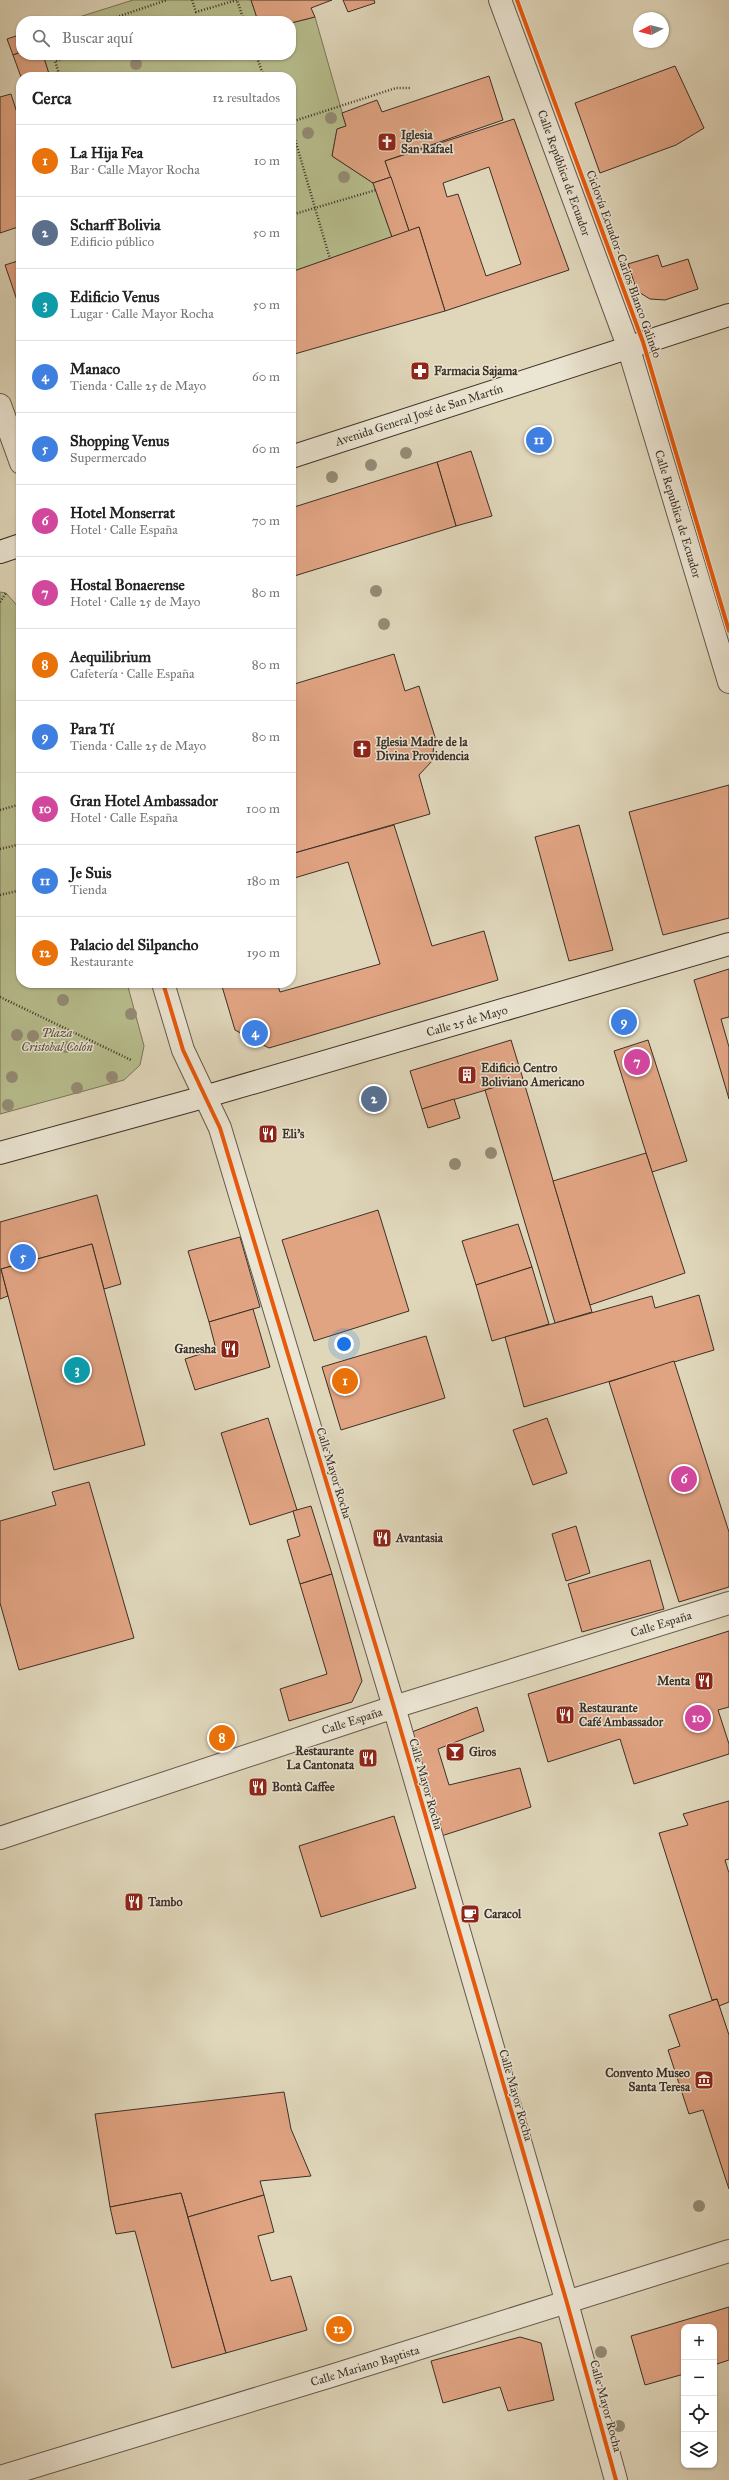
<!DOCTYPE html>
<html lang="es">
<meta charset="utf-8">
<style>
body{margin:0;font-family:"IM FELL Great Primer",serif;background:#f2f2f2;color:#222}
.controls{position:absolute;right:12px;bottom:12px;display:grid;overflow:hidden;border-radius:8px;box-shadow:0 1px 3px #0004}
.controls button{width:36px;height:36px;display:grid;place-items:center;padding:0;border:0;border-bottom:1px solid #e0e0e0;background:#fff;color:#222;font:20px sans-serif}
.compass{position:absolute;left:633px;top:12px;width:36px;height:36px;border-radius:50%;background:#fff;box-shadow:0 1px 3px #0004;rotate:263deg}
.you{position:absolute;left:344px;top:1344px;width:14px;height:14px;margin:-10px;border:3px solid #fff;border-radius:50%;background:#1a73e8;box-shadow:0 0 0 6px #1a73e833}
.badge{display:grid;place-items:center;width:26px;height:26px;border-radius:50%;background:#8f2418;color:#fff;font-size:13px;font-weight:700}
.pin{position:absolute;translate:-50% -50%;border:2px solid #fff;box-shadow:0 1px 4px #0006}
.list{margin:0;padding:0;list-style:none}
h2{display:flex;justify-content:space-between;align-items:center;height:52px;margin:0;padding:0 16px;font-size:17px}
h2 small{font-size:13px;font-weight:400;color:#767676}
.list li{display:grid;grid-template-columns:26px 1fr auto;gap:12px;align-items:center;box-sizing:border-box;height:72px;padding:0 16px;border-top:1px solid #e0e0e0}
.list b{display:block;font-size:15px;white-space:nowrap}
.list p{margin:0;font-size:13px;white-space:nowrap;color:#767676}
.list em{font-size:13px;font-style:normal;color:#767676}
.icon{flex:none;width:22px;height:22px;fill:none;stroke:currentColor;stroke-width:2;stroke-linecap:round;stroke-linejoin:round}
.map{position:relative;flex:none;width:729px;height:2480px;overflow:hidden}
.search{position:absolute;background:#fff;box-shadow:0 1px 3px #0004;left:16px;top:16px;width:280px;height:44px;display:flex;align-items:center;gap:10px;box-sizing:border-box;padding:0 14px;border-radius:16px;color:#767676;font-size:15px}
.panel{position:absolute;background:#fff;box-shadow:0 1px 3px #0004;left:16px;top:72px;width:280px;height:916px;border-radius:16px}
.map>svg:first-child{display:block}
</style>
<div class="map">
<svg width="729" height="2480" viewBox="0 0 729 2480">
<rect width="100%" height="100%" fill="#e0d7bb"/>
<filter id="stains"><feTurbulence type="fractalNoise" baseFrequency=".005" numOctaves="4"/><feColorMatrix values="0 0 0 0 .2 0 0 0 0 .09 0 0 0 0 .02 0 0 0 .5 -.17"/></filter>
<radialGradient id="worn" r=".72"><stop offset=".6" stop-color="#630" stop-opacity="0"/><stop offset="1" stop-color="#630" stop-opacity=".3"/></radialGradient>
<!-- green -->
<g fill="#b7bd8d" stroke="#7a765a">
<path d="M133 0H251L258 21H81L79 17Z"/>
<path d="M315 17 346 126 337 129 332 156 373 183 392 237 291 272V77H50L43 55H291V23Z"/>
<path d="M0 592 6 593 21 610V983H127L144 1046 140 1065 124 1080 0 1114Z"/>
</g>
<!-- building -->
<g fill="#e1a483" stroke="#3c3027" fill-rule="evenodd">
<path d="M251 0H332L311 8 315 17 291 23V21H258Z"/>
<path d="M343 0H374L375 3 348 12Z"/>
<path d="M79 17 81 21H65Z"/>
<path d="M19 35H21V52L13 55 7 39Z"/>
<path d="M21 52V55H43L50 77H21L13 55Z"/>
<path d="M675 66 704 128 676 145 600 173 575 103Z"/>
<path d="M489 76 503 120 385 161 391 177 373 183 332 156 337 129 346 126 342 113 377 100 382 112Z"/>
<path d="M11 94 21 125V226L0 233V97Z"/>
<path d="M514 119 569 270 445 311 419 227 409 231 385 161ZM489 167 521 264 486 276 458 194 447 197 443 183Z"/>
<path d="M391 177 409 231 392 237 373 183Z"/>
<path d="M419 227 445 311 291 355V272Z"/>
<path d="M658 255 662 267 688 259 698 289 665 300 650 299 637 291 628 264Z"/>
<path d="M21 260V312L5 265Z"/>
<path d="M471 451 492 516 456 526 437 462Z"/>
<path d="M437 462 456 526 291 577V508Z"/>
<path d="M394 654 405 691 419 686 435 737 432 761 419 775 430 814 291 854V685Z"/>
<path d="M729 785V918L663 935 629 812Z"/>
<path d="M394 825 432 946 484 931 498 980 269 1048 235 1030 221 983H277L280 992 380 964 348 862 291 879V854Z"/>
<path d="M579 825 613 950 569 961 535 837Z"/>
<path d="M729 969V1017L721 1019 729 1047V1099L694 980Z"/>
<path d="M511 1040 523 1079 422 1109 410 1071Z"/>
<path d="M648 1040 687 1161 652 1172 614 1051Z"/>
<path d="M523 1079 592 1312 555 1323 485 1090Z"/>
<path d="M454 1099 460 1118 428 1128 422 1109Z"/>
<path d="M646 1153 685 1273 590 1305 553 1181Z"/>
<path d="M97 1195 121 1284 104 1289 92 1244 1 1269 8 1296 0 1299V1222Z"/>
<path d="M378 1210 409 1311 314 1341 282 1240Z"/>
<path d="M518 1224 532 1267 476 1285 462 1241Z"/>
<path d="M240 1237 260 1307 209 1322 188 1251Z"/>
<path d="M92 1244 145 1445 54 1470 1 1269Z"/>
<path d="M532 1267 549 1324 492 1341 476 1285Z"/>
<path d="M699 1295 714 1350 524 1407 505 1337 652 1296 655 1308Z"/>
<path d="M253 1309 270 1367 195 1390 185 1359 216 1349 209 1322Z"/>
<path d="M426 1336 445 1398 341 1430 322 1367Z"/>
<path d="M674 1361 729 1532V1587L679 1602 609 1382Z"/>
<path d="M268 1418 297 1510 250 1525 221 1433Z"/>
<path d="M547 1418 567 1473 533 1485 513 1430Z"/>
<path d="M89 1482 134 1638 19 1670 0 1603V1521L56 1505 52 1492Z"/>
<path d="M311 1506 332 1574 300 1584 287 1540 300 1536 293 1511Z"/>
<path d="M576 1526 590 1573 566 1581 552 1534Z"/>
<path d="M650 1560 664 1609 582 1632 568 1584Z"/>
<path d="M332 1574 362 1681 352 1702 289 1721 280 1689 327 1674 300 1584Z"/>
<path d="M729 1631V1707L718 1710 729 1744V1754L634 1784 620 1739 548 1762 528 1694Z"/>
<path d="M477 1707 484 1731 438 1749 449 1785 520 1768 531 1807 432 1839 404 1735Z"/>
<path d="M729 1801V1859L725 1860 729 1873V2002L719 2006 717 1999 712 2000 659 1833 688 1825 683 1814Z"/>
<path d="M394 1816 416 1888 321 1917 299 1846Z"/>
<path d="M717 1999 729 2035V2189L703 2110 689 2114 668 2050 680 2046 669 2015Z"/>
<path d="M284 2092 291 2129 311 2176 260 2181 264 2195 188 2217 181 2193 110 2207 95 2114Z"/>
<path d="M181 2193 226 2353 172 2368 135 2231 116 2234 110 2207Z"/>
<path d="M264 2195 274 2232 258 2236 271 2281 291 2276 307 2330 226 2353 188 2217Z"/>
<path d="M729 2307V2360L714 2365V2327H684V2374L645 2385 631 2336Z"/>
<path d="M520 2337 541 2343 554 2400 508 2411 500 2387 443 2403 431 2361Z"/>
</g>
<g fill="none" stroke-linecap="round" stroke-linejoin="round">
<!-- minor casing -->
<g stroke="#655a4c" stroke-width="24">
<g id="minor">
<path d="M500 0 628 346 729 682"/>
<path d="M0 405 21 463"/>
<path d="M163 983 183 1050 220 1128 394 1707 567 2303 616 2480"/>
<path d="M0 1838 394 1707 729 1603"/>
<path d="M0 2477 331 2376 729 2251"/>
</g>
</g>
<!-- secondary casing -->
<g stroke="#3c3027" stroke-width="24">
<g id="secondary">
<path d="M291 457 729 315"/>
<path d="M0 552 21 545"/>
<path d="M0 1153 204 1097 729 944"/>
</g>
</g>
<!-- path -->
<g stroke="#3c3027" stroke-width="2.5" stroke-dasharray="1 2" stroke-linecap="butt">
<path d="M192 0 196 12 237 0 244 21"/>
<path d="M105 21 167 0"/>
<path d="M256 55 264 77"/>
<path d="M60 77 55 61 74 55"/>
<path d="M291 122 396 88H411"/>
<path d="M291 126 330 259"/>
<path d="M291 215 376 190"/>
<path d="M0 602 6 593"/>
<path d="M0 810 21 804"/>
<path d="M0 849 21 844"/>
<path d="M0 895 21 890"/>
<path d="M0 997 131 1060"/>
</g>
<!-- minor -->
<use href="#minor" stroke="#ebe5d3" stroke-width="22"/>
<!-- secondary -->
<use href="#secondary" stroke="#ebe5d3" stroke-width="22"/>
<!-- cycleway casing -->
<g stroke="#ebe5d3" stroke-width="6">
<g id="cycleway">
<path d="M517 0 643 342 729 631"/>
<path d="M163 983 183 1050 220 1128 394 1707 567 2303 616 2480"/>
</g>
</g>
<!-- cycleway -->
<use href="#cycleway" stroke="#e8590c" stroke-width="4"/>
</g>
<!-- trees -->
<g fill="#948b75">
<circle cx="136" cy="64" r="6"/>
<circle cx="331" cy="118" r="6"/>
<circle cx="308" cy="133" r="6"/>
<circle cx="344" cy="177" r="6"/>
<circle cx="406" cy="453" r="6"/>
<circle cx="371" cy="465" r="6"/>
<circle cx="332" cy="477" r="6"/>
<circle cx="376" cy="591" r="6"/>
<circle cx="384" cy="624" r="6"/>
<circle cx="63" cy="1000" r="6"/>
<circle cx="131" cy="1014" r="6"/>
<circle cx="17" cy="1035" r="6"/>
<circle cx="33" cy="1036" r="6"/>
<circle cx="66" cy="1047" r="6"/>
<circle cx="12" cy="1077" r="6"/>
<circle cx="112" cy="1077" r="6"/>
<circle cx="77" cy="1088" r="6"/>
<circle cx="8" cy="1105" r="6"/>
<circle cx="491" cy="1153" r="6"/>
<circle cx="455" cy="1164" r="6"/>
<circle cx="699" cy="2206" r="6"/>
<circle cx="601" cy="2352" r="6"/>
<circle cx="619" cy="2426" r="6"/>
</g>
<!-- icons -->
<defs>
<g id="church-square" transform="scale(1)"><rect x="-9" y="-9" width="18" height="18" rx="4" fill="#8f2418" stroke="#ebe5d3"/><path d="M-1.2-6h2.4v3.5h3.3v2.4h-3.3V6h-2.4V-.1h-3.3v-2.4h3.3Z" fill="#fff"/></g>
<g id="pharmacy-square" transform="scale(1)"><rect x="-9" y="-9" width="18" height="18" rx="4" fill="#8f2418" stroke="#ebe5d3"/><path d="M-2-6h4v4h4v4h-4v4h-4v-4h-4v-4h4Z" fill="#fff"/></g>
<g id="building-square" transform="scale(1)"><rect x="-9" y="-9" width="18" height="18" rx="4" fill="#8f2418" stroke="#ebe5d3"/><path d="M-4-6H4V6H1V3H-1V6H-4ZM-2.5-4.3h1.7v1.8h-1.7ZM.8-4.3h1.7v1.8H.8ZM-2.5-1h1.7V.8h-1.7ZM.8-1h1.7V.8H.8Z" fill="#fff"/></g>
<g id="restaurant-square" transform="scale(1)"><rect x="-9" y="-9" width="18" height="18" rx="4" fill="#8f2418" stroke="#ebe5d3"/><path d="M-5-6h1v4h1v-4h1v4h1v-4h1v5L-1.5 .5V6h-2V.5L-5-1ZM5-6V6H3V1.5H1.5Q1.5-4 5-6Z" fill="#fff"/></g>
<g id="bar-square" transform="scale(1)"><rect x="-9" y="-9" width="18" height="18" rx="4" fill="#8f2418" stroke="#ebe5d3"/><path d="M-6-5H6L.8 .8V4.5H3.5V6h-7V4.5H-.8V.8Z" fill="#fff"/></g>
<g id="cafe-square" transform="scale(1)"><rect x="-9" y="-9" width="18" height="18" rx="4" fill="#8f2418" stroke="#ebe5d3"/><path d="M-5.5-4.5H6V0H3Q3 3.5 0 3.5H-2.5Q-5.5 3.5-5.5 0ZM3-3.2v2h1.7v-2ZM-6 4.5H4V6H-6Z" fill="#fff"/></g>
<g id="museum-square" transform="scale(1)"><rect x="-9" y="-9" width="18" height="18" rx="4" fill="#8f2418" stroke="#ebe5d3"/><path d="M0-6L6-3V-2H-6V-3ZM-5-1h2V3h-2ZM-1-1h2V3h-2ZM3-1h2V3H3ZM-6 4H6V6H-6Z" fill="#fff"/></g>
</defs>
<g fill-rule="evenodd">
<use href="#church-square" x="387" y="142"/>
<use href="#pharmacy-square" x="420" y="371"/>
<use href="#church-square" x="362" y="749"/>
<use href="#building-square" x="467" y="1075"/>
<use href="#restaurant-square" x="268" y="1134"/>
<use href="#restaurant-square" x="230" y="1349"/>
<use href="#restaurant-square" x="382" y="1538"/>
<use href="#restaurant-square" x="704" y="1681"/>
<use href="#restaurant-square" x="565" y="1715"/>
<use href="#bar-square" x="455" y="1752"/>
<use href="#restaurant-square" x="368" y="1758"/>
<use href="#restaurant-square" x="258" y="1787"/>
<use href="#restaurant-square" x="134" y="1902"/>
<use href="#cafe-square" x="470" y="1914"/>
<use href="#museum-square" x="704" y="2080"/>
</g>
<g text-anchor="middle" stroke-width="3" stroke-linejoin="round" paint-order="stroke">
<!-- poi labels -->
<g font-size="12" font-weight="bold" fill="#3c3027" stroke="#ebe5d3" text-anchor="start">
<text x="401" y="139">Iglesia<tspan x="401" dy="14">San Rafael</tspan></text>
<text x="434" y="375">Farmacia Sajama</text>
<text x="376" y="746">Iglesia Madre de la<tspan x="376" dy="14">Divina Providencia</tspan></text>
<text x="481" y="1072">Edificio Centro<tspan x="481" dy="14">Boliviano Americano</tspan></text>
<text x="282" y="1138">Eli's</text>
<text x="216" y="1353" text-anchor="end">Ganesha</text>
<text x="396" y="1542">Avantasia</text>
<text x="690" y="1685" text-anchor="end">Menta</text>
<text x="579" y="1712">Restaurante<tspan x="579" dy="14">Café Ambassador</tspan></text>
<text x="354" y="1755" text-anchor="end">Restaurante<tspan x="354" dy="14">La Cantonata</tspan></text>
<text x="469" y="1756">Giros</text>
<text x="272" y="1791">Bontà Caffee</text>
<text x="148" y="1906">Tambo</text>
<text x="484" y="1918">Caracol</text>
<text x="690" y="2077" text-anchor="end">Convento Museo<tspan x="690" dy="14">Santa Teresa</tspan></text>
</g>
<!-- street labels -->
<g font-size="12" fill="#3c3027" stroke="#ebe5d3">
<text transform="translate(564 173) rotate(70)" y="4">Calle República de Ecuador</text>
<text transform="translate(624 264) rotate(70)" y="4">Ciclovía Ecuador-Carlos Blanco Galindo</text>
<text transform="translate(419 415) rotate(-18)" y="4">Avenida General José de San Martín</text>
<text transform="translate(678 514) rotate(73)" y="4">Calle Republica de Ecuador</text>
<text transform="translate(467 1021) rotate(-16)" y="4">Calle 25 de Mayo</text>
<text transform="translate(334 1473) rotate(73)" y="4">Calle Mayor Rocha</text>
<text transform="translate(661 1624) rotate(-17)" y="4">Calle España</text>
<text transform="translate(352 1721) rotate(-18)" y="4">Calle España</text>
<text transform="translate(426 1784) rotate(74)" y="4">Calle Mayor Rocha</text>
<text transform="translate(516 2095) rotate(74)" y="4">Calle Mayor Rocha</text>
<text transform="translate(365 2366) rotate(-17)" y="4">Calle Mariano Baptista</text>
<text transform="translate(606 2406) rotate(75)" y="4">Calle Mayor Rocha</text>
</g>
<!-- park labels -->
<g font-size="12" font-style="italic" fill="#554c3b" stroke="#ebe5d3">
<text x="57" y="1037">Plaza<tspan x="57" dy="14">Cristobal Colón</tspan></text>
</g>
</g>
<rect width="100%" height="100%" filter="url(#stains)"/>
<rect width="100%" height="100%" fill="url(#worn)"/>
</svg>
<div class="controls">
<button>+</button>
<button>−</button>
<button><svg class="icon" aria-label="locate" viewBox="0 0 24 24"><circle cx="12" cy="12" r="6"/><path d="M12 2v4M12 18v4M2 12h4M18 12h4"/></svg></button>
<button><svg class="icon" aria-label="layers" viewBox="0 0 24 24"><path d="M12 4l9 5-9 5-9-5zM3 14l9 5 9-5"/></svg></button>
</div>
<svg class="compass" viewBox="-18 -18 36 36"><path d="M0-13l5 13h-10z" fill="#e53935"/><path d="M0 13l5-13h-10z" fill="#767676"/></svg>
<div class="you"></div>
<div class="pin badge" style="left:345px;top:1381px;background:#e8710a">1</div>
<div class="pin badge" style="left:374px;top:1099px;background:#5c6f8a">2</div>
<div class="pin badge" style="left:77px;top:1370px;background:#0f9aa8">3</div>
<div class="pin badge" style="left:255px;top:1033px;background:#3f7fe0">4</div>
<div class="pin badge" style="left:23px;top:1257px;background:#3f7fe0">5</div>
<div class="pin badge" style="left:684px;top:1479px;background:#d1479c">6</div>
<div class="pin badge" style="left:637px;top:1062px;background:#d1479c">7</div>
<div class="pin badge" style="left:222px;top:1738px;background:#e8710a">8</div>
<div class="pin badge" style="left:624px;top:1022px;background:#3f7fe0">9</div>
<div class="pin badge" style="left:698px;top:1718px;background:#d1479c">10</div>
<div class="pin badge" style="left:539px;top:440px;background:#3f7fe0">11</div>
<div class="pin badge" style="left:339px;top:2329px;background:#e8710a">12</div>
<div class="search"><svg class="icon" aria-label="search" viewBox="0 0 24 24"><circle cx="10" cy="10" r="6"/><path d="M15 15l6 6"/></svg>Buscar aquí</div>
<section class="panel">
<h2>Cerca<small>12 resultados</small></h2>
<ul class="list">
<li><span class="badge" style="background:#e8710a">1</span><div><b>La Hija Fea</b><p>Bar · Calle Mayor Rocha</p></div><em>10 m</em></li>
<li><span class="badge" style="background:#5c6f8a">2</span><div><b>Scharff Bolivia</b><p>Edificio público</p></div><em>50 m</em></li>
<li><span class="badge" style="background:#0f9aa8">3</span><div><b>Edificio Venus</b><p>Lugar · Calle Mayor Rocha</p></div><em>50 m</em></li>
<li><span class="badge" style="background:#3f7fe0">4</span><div><b>Manaco</b><p>Tienda · Calle 25 de Mayo</p></div><em>60 m</em></li>
<li><span class="badge" style="background:#3f7fe0">5</span><div><b>Shopping Venus</b><p>Supermercado</p></div><em>60 m</em></li>
<li><span class="badge" style="background:#d1479c">6</span><div><b>Hotel Monserrat</b><p>Hotel · Calle España</p></div><em>70 m</em></li>
<li><span class="badge" style="background:#d1479c">7</span><div><b>Hostal Bonaerense</b><p>Hotel · Calle 25 de Mayo</p></div><em>80 m</em></li>
<li><span class="badge" style="background:#e8710a">8</span><div><b>Aequilibrium</b><p>Cafetería · Calle España</p></div><em>80 m</em></li>
<li><span class="badge" style="background:#3f7fe0">9</span><div><b>Para Tí</b><p>Tienda · Calle 25 de Mayo</p></div><em>80 m</em></li>
<li><span class="badge" style="background:#d1479c">10</span><div><b>Gran Hotel Ambassador</b><p>Hotel · Calle España</p></div><em>100 m</em></li>
<li><span class="badge" style="background:#3f7fe0">11</span><div><b>Je Suis</b><p>Tienda</p></div><em>180 m</em></li>
<li><span class="badge" style="background:#e8710a">12</span><div><b>Palacio del Silpancho</b><p>Restaurante</p></div><em>190 m</em></li>
</ul>
</section>
</div>
